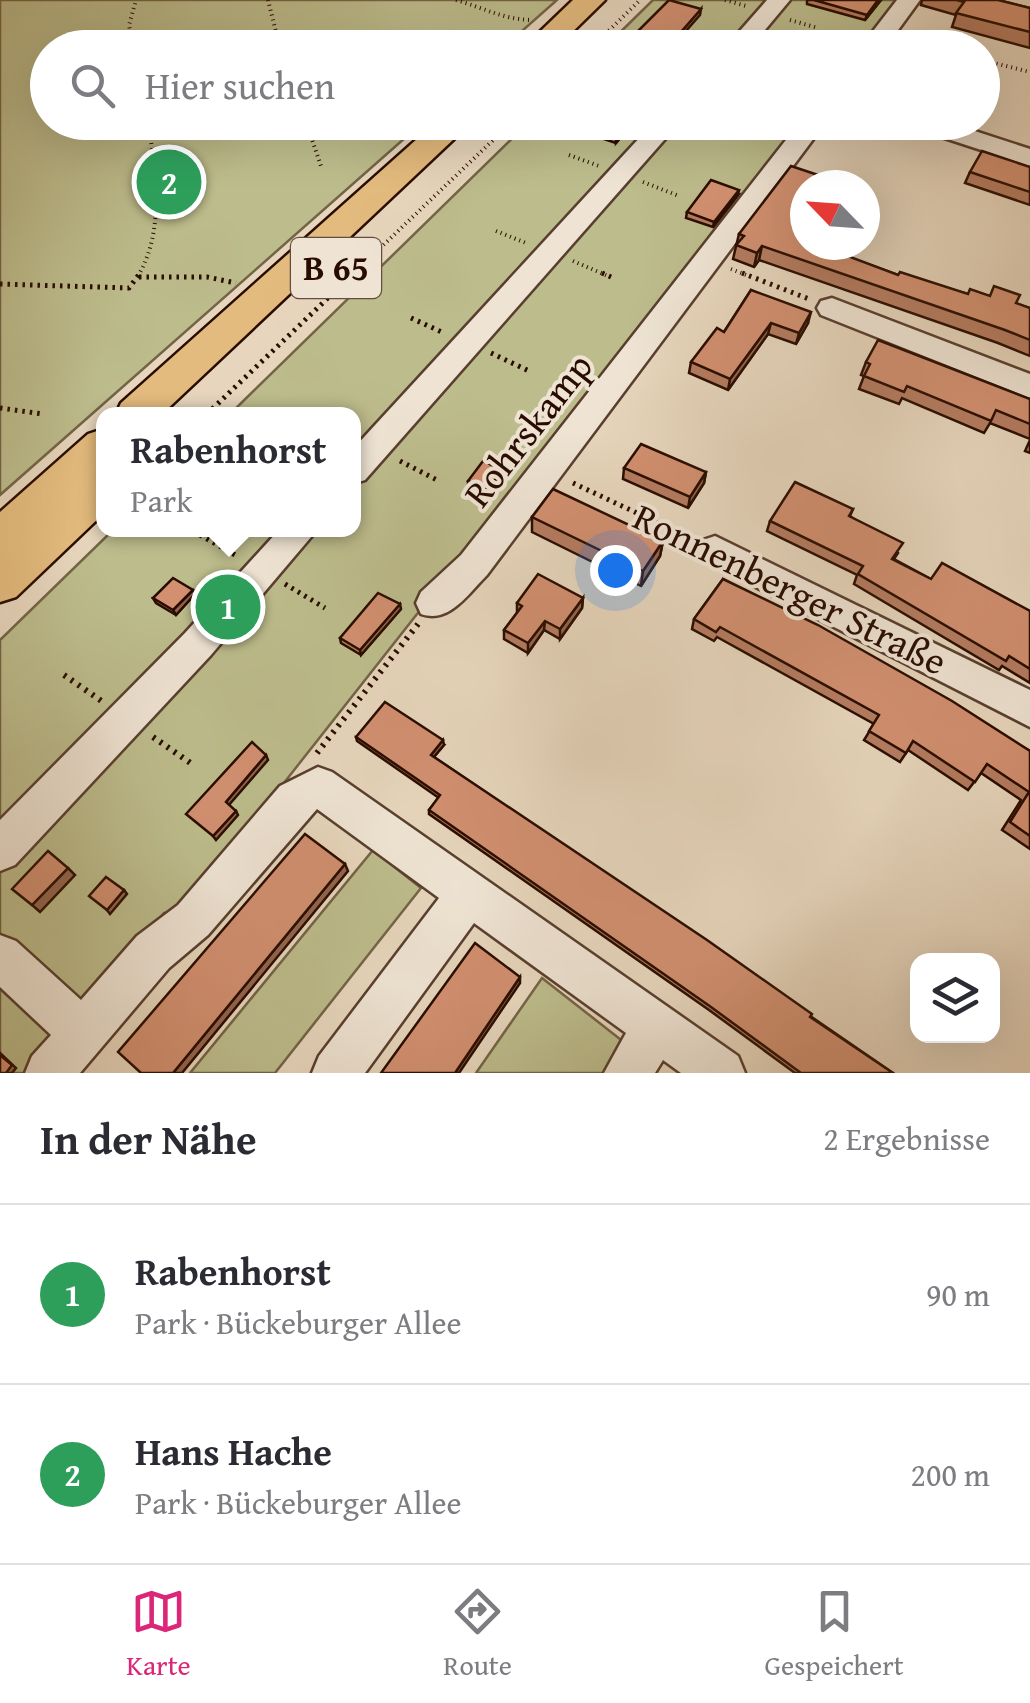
<!DOCTYPE html>
<html lang="de">
<meta charset="utf-8">
<style>
body{margin:0;font-family:"Gentium Book Plus",serif;background:#f2f2f3;color:#2b2b33}
.controls{position:absolute;right:30px;bottom:30px;display:grid;overflow:hidden;border-radius:20px;box-shadow:0 10px 40px #0002}
.controls button{width:90px;height:90px;display:grid;place-items:center;padding:0;border:0;border-bottom:2px solid #e1e1e2;background:#fff;color:#2b2b33;font:50px sans-serif}
.compass{position:absolute;left:790px;top:170px;width:90px;height:90px;border-radius:50%;background:#fff;box-shadow:0 10px 40px #0002;rotate:295deg}
.you{position:absolute;left:615px;top:570px;width:35px;height:35px;margin:-25px;border:8px solid #fff;border-radius:50%;background:#1a73e8;box-shadow:0 0 0 15px #1a73e833}
.badge{display:grid;place-items:center;width:65px;height:65px;border-radius:50%;background:#db2777;color:#fff;font-size:32px;font-weight:700}
.pin{position:absolute;translate:-50% -50%;border:5px solid #fff;box-shadow:0 2px 10px #0006}
.popup{position:absolute;left:96px;top:407px;width:265px;height:130px;box-sizing:border-box;display:grid;place-content:center;border-radius:20px;background:#fff;filter:drop-shadow(0 2px 8px #0005);font-size:32px;white-space:nowrap;color:#7c7c81}
.popup b{font-size:38px;color:#2b2b33}
.popup::after{content:'';position:absolute;left:50%;top:100%;margin-left:-20px;border:20px solid transparent;border-top-color:#fff}
.list{margin:0;padding:0;list-style:none}
h2{display:flex;justify-content:space-between;align-items:center;height:130px;margin:0;padding:0 40px;font-size:42px}
h2 small{font-size:32px;font-weight:400;color:#7c7c81}
.list li{display:grid;grid-template-columns:65px 1fr auto;gap:30px;align-items:center;box-sizing:border-box;height:180px;padding:0 40px;border-top:2px solid #e1e1e2}
.list b{display:block;font-size:38px;white-space:nowrap}
.list p{margin:0;font-size:32px;white-space:nowrap;color:#7c7c81}
.list em{font-size:32px;font-style:normal;color:#7c7c81}
.icon{flex:none;width:55px;height:55px;fill:none;stroke:currentColor;stroke-width:2;stroke-linecap:round;stroke-linejoin:round}
.map{position:relative;flex:none;width:1030px;height:1073px;overflow:hidden}
.search{position:absolute;background:#fff;box-shadow:0 10px 40px #0002;left:30px;right:30px;top:30px;height:110px;display:flex;align-items:center;gap:25px;box-sizing:border-box;padding:0 35px;border-radius:55px;color:#7c7c81;font-size:38px}
.sheet{height:490px;background:#fff}
nav{display:flex;justify-content:space-around;align-items:center;box-sizing:border-box;height:140px;border-top:2px solid #e1e1e2;background:#fff;font-size:28px;color:#7c7c81}
nav a{display:grid;justify-items:center;gap:5px}
nav .on{color:#db2777}
.map>svg:first-child{display:block}
</style>
<div class="map">
<svg width="1030" height="1073" viewBox="0 0 1030 1073">
<rect width="100%" height="100%" fill="#e7d6bd"/>
<filter id="stains"><feTurbulence type="fractalNoise" baseFrequency=".002" numOctaves="4"/><feColorMatrix values="0 0 0 0 .2 0 0 0 0 .09 0 0 0 0 .02 0 0 0 .5 -.17"/></filter>
<radialGradient id="worn" r=".72"><stop offset=".6" stop-color="#630" stop-opacity="0"/><stop offset="1" stop-color="#630" stop-opacity=".3"/></radialGradient>
<!-- green -->
<g fill="#bdbc8c" stroke="#736446" stroke-width="2.5">
<path d="M0 0H557L504 47 48 48V122L422 123 0 495Z"/>
<path d="M653 0H900L863 47 604 48Z"/>
<path d="M528 123H804L183 911 164 913 28 1073H0V640L113 530H353V414H230Z"/>
<path d="M373 850 421 888 275 1073H190Z"/>
<path d="M542 978 634 1050 619 1073H476Z"/>
</g>
<g fill="none" stroke-linecap="round" stroke-linejoin="round">
<!-- minor casing -->
<g stroke="#583e2f" stroke-width="5">
<g id="minor">
<path d="M767 0H790L750 48H725Z"/>
<path d="M897 0H920L885 48H860Z"/>
<path d="M654 122H680L365 480 353 484V449Z"/>
<path d="M800 122H826L487 575C468 594 449 624 421 614L416 603 421 592 461 555Z"/>
<path d="M908 122H947L1030 149V166L911 127Z"/>
<path d="M832 298 1030 374V398L821 315 817 308 821 301Z"/>
<path d="M279 530H317L211 655 15 865 0 871V820L185 633Z"/>
<path d="M715 536 1030 690V727L703 560 697 550 703 540Z"/>
<path d="M318 767 332 772 738 1056 745 1073H681L663 1060 655 1073H604L626 1033 474 923 365 1073H312L319 1056 439 898 317 809 208 935 169 968 80 1073H25L32 1056 51 1035 0 987V935L16 941 81 1000 137 936 178 905 280 786Z"/>
</g>
</g>
<!-- major casing -->
<g stroke="#290c00" stroke-width="5">
<g id="major">
<path d="M573 0H605L556 48H523Z"/>
<path d="M436 122H472L162 414H116L121 403Z"/>
<path d="M103 429V514L16 597 0 602V512L88 434Z"/>
</g>
</g>
<!-- path-far2 -->
<g stroke="#290c00" stroke-width="4" stroke-dasharray="1 4" stroke-linecap="butt">
<path d="M268 0 280 48"/>
<path d="M456 0C484 8 502 19 531 20"/>
<path d="M725 0 746 6"/>
<path d="M790 20 818 28"/>
<path d="M906 38 939 48"/>
<path d="M133 48 129 25 136 0"/>
<path d="M591 48 640 0"/>
<path d="M982 60 1030 72"/>
<path d="M306 122 321 166"/>
<path d="M569 155 599 166"/>
<path d="M643 182 679 196"/>
<path d="M496 231 526 243"/>
<path d="M573 261 608 276"/>
<path d="M731 269 749 276"/>
<path d="M138 276C165 230 156 172 148 122"/>
<path d="M351 276 512 122"/>
</g>
<!-- path-far1 -->
<g stroke="#290c00" stroke-width="5" stroke-dasharray="2.5 5" stroke-linecap="butt">
<path d="M602 273 611 277"/>
<path d="M742 273 809 299"/>
<path d="M139 277H207L236 283"/>
<path d="M0 284 129 288 140 273"/>
<path d="M411 318 444 333"/>
<path d="M491 353 529 371"/>
<path d="M0 408 43 414"/>
<path d="M207 414 354 273"/>
<path d="M400 461 437 480"/>
<path d="M573 483 690 538"/>
<path d="M200 535 237 556"/>
<path d="M285 584 325 608"/>
</g>
<!-- path -->
<g stroke="#290c00" stroke-width="6" stroke-dasharray="2.5 6" stroke-linecap="butt">
<path d="M64 675 103 702"/>
<path d="M153 737 192 764"/>
<path d="M317 753 418 624"/>
</g>
<!-- minor -->
<use href="#minor" fill="#efe4d4" fill-rule="evenodd"/>
<!-- major -->
<use href="#major" fill="#e4bb7e" fill-rule="evenodd"/>
</g>
<!-- wall -->
<g fill="#b57c61" stroke="#290c00" stroke-width="2.5">
<path d="M807 0H881L865 20 807 4Z"/>
<path d="M922 0H998L1030 8V48L952 27 956 15 921 5Z"/>
<path d="M598 122H633L616 143 592 135V130Z"/>
<path d="M1030 167V205L965 183 970 172Z"/>
<path d="M738 195 713 227 686 218 687 212Z"/>
<path d="M739 234 805 245H826L824 248 898 275 968 294 990 296 1030 308V356L998 343 759 260 754 267 733 259Z"/>
<path d="M751 290 808 323 796 344 768 334 728 390 689 373 691 362 724 332Z"/>
<path d="M866 362 1030 399V439L990 423 984 433 902 398 899 404 859 389 864 376 861 375Z"/>
<path d="M1030 440V453L1025 451Z"/>
<path d="M624 468 706 472 704 483 688 508 623 479Z"/>
<path d="M503 475 487 495 468 486V481Z"/>
<path d="M853 509 850 516 898 553 894 559 931 579 1030 611V683L1002 666 999 670 854 584 857 575 767 531 770 521Z"/>
<path d="M532 517 663 541 660 556 641 586 532 532Z"/>
<path d="M723 579 1030 751V849L1002 830 1021 800 981 773 968 790 908 750 900 762 864 740 874 724 717 637 714 641 692 629 694 619Z"/>
<path d="M195 594 176 615 156 603 153 598Z"/>
<path d="M583 598 582 608 560 639 544 630 528 653 504 639V630L517 613V603Z"/>
<path d="M401 609 361 655 341 643 340 638Z"/>
<path d="M356 737 444 745 434 757 893 1073H795L709 1010 429 814V810L439 798 357 741Z"/>
</g>
<!-- shaded-wall -->
<g fill="#93654f" stroke="#290c00" stroke-width="2.5">
<path d="M878 0H881L865 20 867 15Z"/>
<path d="M701 9 700 15 671 48H667Z"/>
<path d="M629 122H633L616 143V137Z"/>
<path d="M739 190 738 195 713 227 714 222Z"/>
<path d="M762 246 759 260 754 267 757 253Z"/>
<path d="M811 312 808 323 796 344 799 333Z"/>
<path d="M771 323 768 334 728 390 730 379Z"/>
<path d="M503 470V475L487 495V490Z"/>
<path d="M706 472 704 483 688 508 690 497Z"/>
<path d="M663 541 660 556 641 586 643 571Z"/>
<path d="M193 590 195 594 176 615 173 610Z"/>
<path d="M583 598 582 608 560 639V629Z"/>
<path d="M400 604 401 609 361 655 360 650Z"/>
<path d="M545 621 544 630 528 653V643Z"/>
<path d="M443 740 444 745 432 759 431 755Z"/>
<path d="M266 755 268 760 228 806 226 802Z"/>
<path d="M236 811 238 815 216 840 213 836Z"/>
<path d="M345 864 348 871 182 1073H173Z"/>
<path d="M68 868 75 875 40 912 32 905Z"/>
<path d="M124 890 127 894 110 914 107 910Z"/>
<path d="M520 977V983L459 1073H455Z"/>
<path d="M0 1053 16 1068 12 1073H6Z"/>
</g>
<!-- building -->
<g fill="#d29071" stroke="#290c00" stroke-width="2.5">
<path d="M669 0 701 9 667 48H621Z"/>
<path d="M814 0H878L867 15Z"/>
<path d="M957 0H998L1030 8V32L956 13 964 2Z"/>
<path d="M778 32 827 48H764Z"/>
<path d="M598 122H629L616 137 592 130Z"/>
<path d="M982 151 1030 167V192L970 172Z"/>
<path d="M791 166 848 185H805V245H822L821 246 898 275 900 272 968 294 970 289 990 296 994 286 1020 295 1016 303 1030 308V340L1005 330 762 246 757 253 736 245 744 236 739 234Z"/>
<path d="M711 180 739 190 714 222 687 212Z"/>
<path d="M751 290 811 312 799 333 771 323 730 379 691 362 717 328 724 332Z"/>
<path d="M878 340 1030 399V424L996 410 991 421 907 386 904 392 864 376 870 364 866 362Z"/>
<path d="M641 444 706 472 690 497 624 468Z"/>
<path d="M483 461 503 470 487 490 468 481Z"/>
<path d="M795 482 853 509 849 516 903 543 892 559 931 579 942 563 1030 611V669L1009 656 1006 661 858 574 863 566 770 521Z"/>
<path d="M553 489 663 541 643 571 532 517Z"/>
<path d="M538 574 583 598 560 629 545 621 528 643 504 630 522 606 517 603Z"/>
<path d="M173 578 193 590 173 610 153 598Z"/>
<path d="M723 579 818 625 952 701 1030 751V836L1010 822 1029 792 987 764 975 782 913 741 906 753 869 731 879 715 720 627 716 632 694 619Z"/>
<path d="M378 593 400 604 360 650 340 638Z"/>
<path d="M385 702 443 740 431 755 707 940 812 1014 810 1017 893 1073H801L711 1007 429 810 440 795 356 737Z"/>
<path d="M252 742 266 755 226 802 236 811 213 836 186 814Z"/>
<path d="M305 834 345 864 173 1073H141L118 1052Z"/>
<path d="M48 851 68 868 32 905 12 889Z"/>
<path d="M106 877 124 890 107 910 89 896Z"/>
<path d="M475 943 520 977 455 1073H381Z"/>
<path d="M0 1055 12 1065 6 1073H0Z"/>
</g>
<g text-anchor="middle" stroke-width="8" stroke-linejoin="round" paint-order="stroke">
<!-- shield labels -->
<rect fill="#efe4d4" stroke="#644d40" stroke-width="2.5" x="291" y="238" width="90" height="60" rx="8"/>
<g font-size="35" font-weight="bold" fill="#290c00">
<text x="336" y="280">B 65</text>
</g>
<!-- street labels -->
<g font-size="38" fill="#290c00" stroke="#efe4d4">
<text transform="translate(528 430) rotate(-52)" y="13">Rohrskamp</text>
<text transform="translate(790 589) rotate(26)" y="13">Ronnenberger Straße</text>
</g>
</g>
<rect width="100%" height="100%" filter="url(#stains)"/>
<rect width="100%" height="100%" fill="url(#worn)"/>
</svg>
<div class="controls">
<button><svg class="icon" aria-label="layers" viewBox="0 0 24 24"><path d="M12 4l9 5-9 5-9-5zM3 14l9 5 9-5"/></svg></button>
</div>
<svg class="compass" viewBox="-18 -18 36 36"><path d="M0-13l5 13h-10z" fill="#e53935"/><path d="M0 13l5-13h-10z" fill="#7c7c81"/></svg>
<div class="you"></div>
<div class="pin badge" style="left:228px;top:607px;background:#2e9e5b">1</div>
<div class="popup"><b>Rabenhorst</b>Park</div>
<div class="pin badge" style="left:169px;top:182px;background:#2e9e5b">2</div>
<div class="search"><svg class="icon" aria-label="search" viewBox="0 0 24 24"><circle cx="10" cy="10" r="6"/><path d="M15 15l6 6"/></svg>Hier suchen</div>
</div>
<section class="sheet">
<h2>In der Nähe<small>2 Ergebnisse</small></h2>
<ul class="list">
<li><span class="badge" style="background:#2e9e5b">1</span><div><b>Rabenhorst</b><p>Park · Bückeburger Allee</p></div><em>90 m</em></li>
<li><span class="badge" style="background:#2e9e5b">2</span><div><b>Hans Hache</b><p>Park · Bückeburger Allee</p></div><em>200 m</em></li>
</ul>
</section>
<nav>
<a class="on"><svg class="icon" aria-label="map" viewBox="0 0 24 24"><path d="M3 6l6-2 6 2 6-2v14l-6 2-6-2-6 2zM9 4v14M15 6v14"/></svg>Karte</a>
<a><svg class="icon" aria-label="directions" viewBox="0 0 24 24"><path d="M12 3l9 9-9 9-9-9zM9 14v-3h6M13 9l2 2-2 2"/></svg>Route</a>
<a><svg class="icon" aria-label="saved" viewBox="0 0 24 24"><path d="M7 4h10v16l-5-4-5 4z"/></svg>Gespeichert</a>
</nav>
